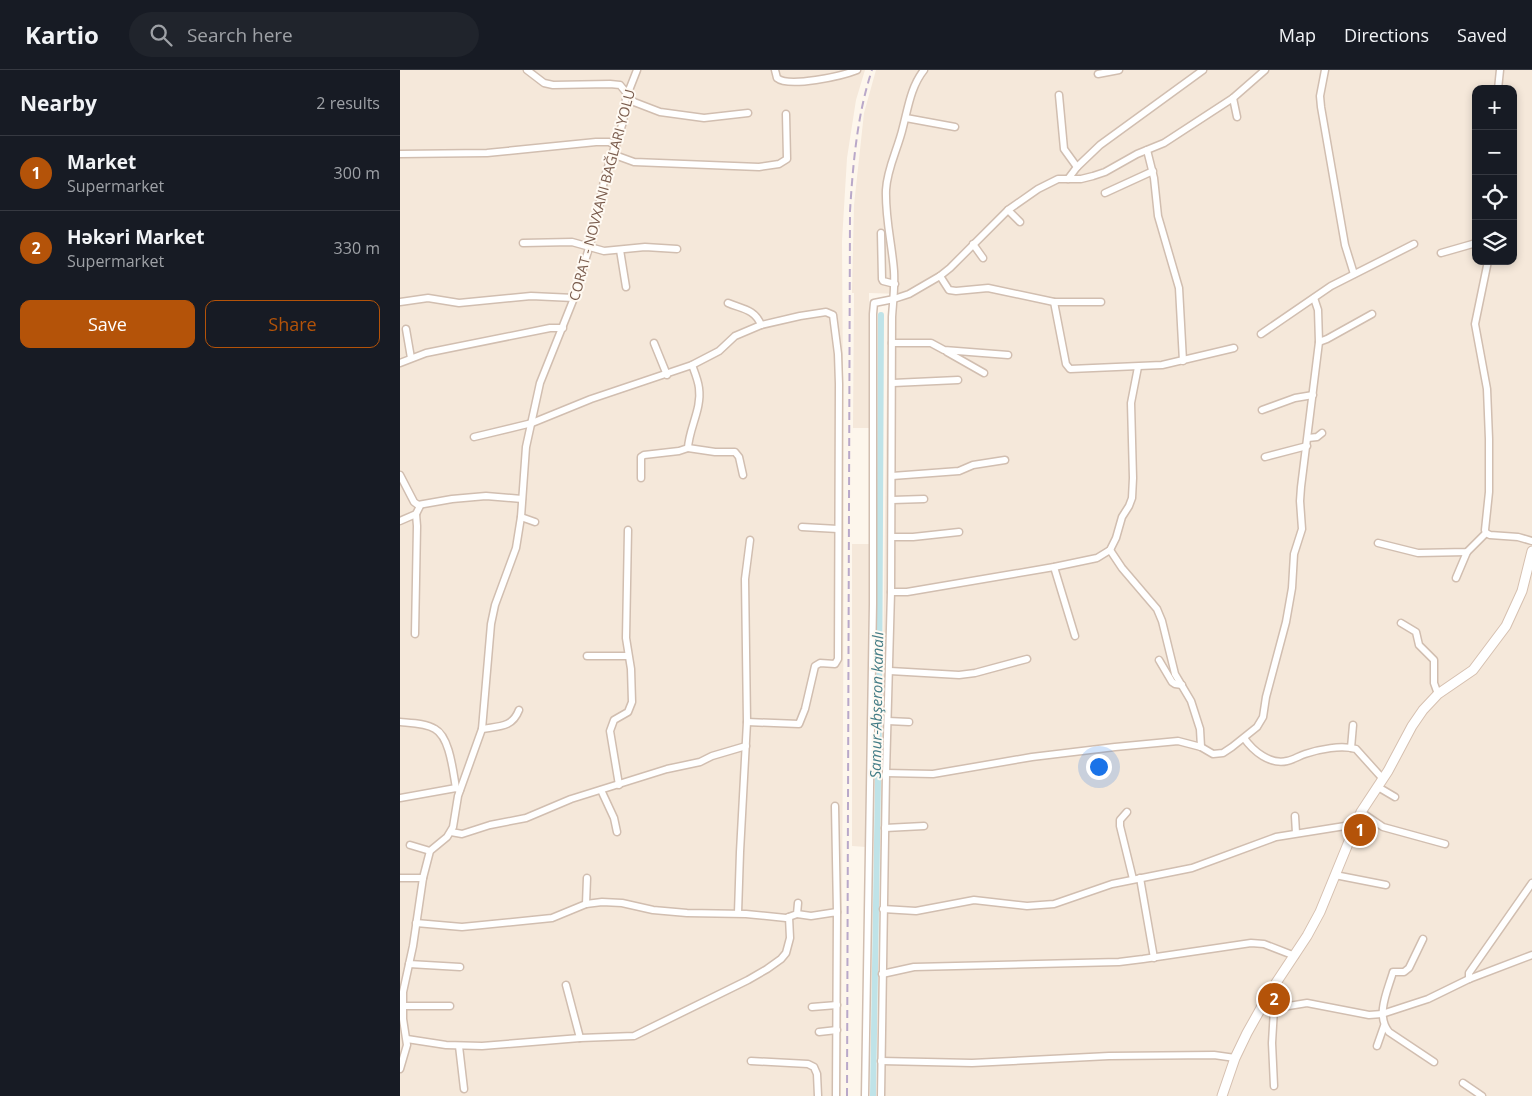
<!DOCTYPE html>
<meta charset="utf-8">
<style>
body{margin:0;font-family:"Open Sans",sans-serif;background:#20242c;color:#f1f3f6}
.controls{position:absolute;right:15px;top:15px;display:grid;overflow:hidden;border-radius:10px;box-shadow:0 2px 8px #0003}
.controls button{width:45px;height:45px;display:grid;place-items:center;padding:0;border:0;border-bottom:1px solid #363941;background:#171b24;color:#f1f3f6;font:25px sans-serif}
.you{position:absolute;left:698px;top:696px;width:18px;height:18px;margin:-12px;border:4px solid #fff;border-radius:50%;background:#1a73e8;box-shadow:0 0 0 8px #1a73e833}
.badge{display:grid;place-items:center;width:32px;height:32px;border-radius:50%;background:#b45309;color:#fff;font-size:16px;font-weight:700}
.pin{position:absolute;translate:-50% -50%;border:2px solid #fff;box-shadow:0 1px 5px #0006}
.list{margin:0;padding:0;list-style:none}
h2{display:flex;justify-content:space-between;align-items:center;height:65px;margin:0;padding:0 20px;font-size:21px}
h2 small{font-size:16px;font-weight:400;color:#9ea1a6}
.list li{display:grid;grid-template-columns:32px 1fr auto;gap:15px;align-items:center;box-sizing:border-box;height:75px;padding:0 20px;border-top:1px solid #363941}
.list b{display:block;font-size:19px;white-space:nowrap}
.list p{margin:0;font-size:16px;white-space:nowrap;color:#9ea1a6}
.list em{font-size:16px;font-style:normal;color:#9ea1a6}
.actions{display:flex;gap:10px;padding:15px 20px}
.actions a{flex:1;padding:11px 0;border:1px solid #b45309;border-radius:10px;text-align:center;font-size:18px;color:#b45309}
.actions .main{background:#b45309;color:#fff}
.icon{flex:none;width:28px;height:28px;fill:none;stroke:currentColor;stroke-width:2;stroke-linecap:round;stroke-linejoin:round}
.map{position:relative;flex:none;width:1132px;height:1026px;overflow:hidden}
header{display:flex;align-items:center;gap:30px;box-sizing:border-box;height:70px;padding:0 25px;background:#171b24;border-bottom:1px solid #363941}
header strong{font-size:24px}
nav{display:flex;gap:28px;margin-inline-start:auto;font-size:18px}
.search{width:350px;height:45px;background:#20242c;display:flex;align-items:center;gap:12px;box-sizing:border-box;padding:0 18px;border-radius:28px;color:#9ea1a6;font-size:19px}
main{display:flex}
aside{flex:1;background:#171b24}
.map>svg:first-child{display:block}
</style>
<header>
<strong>Kartio</strong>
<div class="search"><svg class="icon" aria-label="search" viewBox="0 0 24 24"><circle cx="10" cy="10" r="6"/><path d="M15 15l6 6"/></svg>Search here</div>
<nav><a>Map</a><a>Directions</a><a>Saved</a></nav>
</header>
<main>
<aside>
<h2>Nearby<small>2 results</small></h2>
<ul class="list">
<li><span class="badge">1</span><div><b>Market</b><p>Supermarket</p></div><em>300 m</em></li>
<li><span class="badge">2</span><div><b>Həkəri Market</b><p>Supermarket</p></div><em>330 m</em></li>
</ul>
<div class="actions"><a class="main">Save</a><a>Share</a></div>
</aside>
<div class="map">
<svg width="1132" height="1026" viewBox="0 0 1132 1026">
<rect width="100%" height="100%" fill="#fdf6ec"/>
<!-- residential -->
<g fill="#f5e8da" fill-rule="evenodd">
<path d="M0 0H465L456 30 447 88 442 171 444 462 441 1026H0Z"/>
<path d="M476 0H860L832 24 764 69 738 80 694 103 685 105 657 107 636 117 544 200 517 216 501 224 469 223 470 358H453L454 223H452L454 135 464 43Z"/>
<path d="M869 0H1132V472L1119 521 1101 558 1074 595 1009 653 904 865 837 973 817 1026H477L488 238 523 221 548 205 605 146 638 122 658 112 686 111 740 85 765 76 828 36ZM1076 19H1113V191H1076Z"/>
<path d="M452 474H470L466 777 452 776Z"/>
<path d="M1132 492V1026H825L839 986 860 945 897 887 961 748 1022 646 1107 560Z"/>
</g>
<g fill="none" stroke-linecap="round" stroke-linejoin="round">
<!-- canal -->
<path stroke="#bfe3e8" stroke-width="6" d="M473 1026 479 647 481 245"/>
<!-- street casing -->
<g stroke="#d1beb0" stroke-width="9">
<g id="street">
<path d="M127 0 144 13 153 15 210 14 220 15 234 32 260 42 304 48 348 43"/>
<path d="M375 0 377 8C389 18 442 6 457 0"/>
<path d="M925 0 920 26 921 37 945 175 954 204"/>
<path d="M698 4 719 0"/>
<path d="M1098 19 1100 0"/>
<path d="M659 25 664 79 677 97"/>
<path d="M833 28 837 47"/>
<path d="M506 48 555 57"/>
<path d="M747 80 754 108 758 146 779 218 783 291"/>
<path d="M0 84 87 83 196 72H209L216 75"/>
<path d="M212 84 234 92 359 97 379 94 387 89 386 44"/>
<path d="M668 109 677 97 700 75 803 0"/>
<path d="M705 123 753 101"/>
<path d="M608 140 620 152"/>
<path d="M481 163 482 209 483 211 495 214"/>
<path d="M123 173 172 172 204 181 245 177 277 179"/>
<path d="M573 174 583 188"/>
<path d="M220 180 226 217"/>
<path d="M1041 183 1076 173"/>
<path d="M1088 191 1075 254 1087 319 1089 369V422L1085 460 1086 463 1090 465 1118 467 1132 471"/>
<path d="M540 206 549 220 556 221 588 218 654 232H701"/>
<path d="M0 232 28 228 59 233 131 226 174 228"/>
<path d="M654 232 666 294 670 299 762 295 834 278"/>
<path d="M328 233C342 239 355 239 361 255"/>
<path d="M6 259 11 288"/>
<path d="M861 264 931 216 1014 174"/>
<path d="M919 272 927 269 972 244"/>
<path d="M254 273 267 305"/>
<path d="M492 273H531L544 280 608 285"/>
<path d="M547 282 584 303"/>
<path d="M0 293 26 283 150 258H163"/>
<path d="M292 295C295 303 298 310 299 318 302 339 289 358 288 378L315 382H335L339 387 343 405"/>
<path d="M493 313 558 310"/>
<path d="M862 340 895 328 913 325"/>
<path d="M74 367 132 353 191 329 292 295 319 281 335 266 361 255 400 246 426 242 433 245 438 284 439 314 438 589 435 594 420 593 415 596 405 639 399 654 347 652"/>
<path d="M908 368 917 367 922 363"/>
<path d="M865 387 907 376"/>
<path d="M0 405 14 432 18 435 52 429 86 426 122 429"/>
<path d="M492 406 559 401 573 395 605 390"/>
<path d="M241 408V387L244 385 279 381 288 378"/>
<path d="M492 430 524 429"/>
<path d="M121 447 135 452"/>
<path d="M0 451 16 444 20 436"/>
<path d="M402 457 438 459"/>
<path d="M492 467H513L559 462"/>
<path d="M978 473 1018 483 1067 482 1086 463"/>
<path d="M710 480 722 498 757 539 762 551 775 604 791 631 800 659 801 677"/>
<path d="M654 497 675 566"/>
<path d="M1056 508 1067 482"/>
<path d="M491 522H507L654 497 697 488 710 480 716 468 722 447 729 436 732 428 733 408 731 333 738 297"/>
<path d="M1001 553 1016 562 1019 575 1034 590V613L1038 624"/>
<path d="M15 564 17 456 16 444"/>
<path d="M187 586H228"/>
<path d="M759 590 772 612 775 614 782 615"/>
<path d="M490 601 559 605 575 603 627 589"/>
<path d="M488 651 509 652"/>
<path d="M0 652C11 653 26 653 35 659 50 667 53 702 56 718L60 720"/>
<path d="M82 659C99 656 112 658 119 640"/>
<path d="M844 668C853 681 870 695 887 691 893 690 899 686 905 684 920 679 941 675 956 679L983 709"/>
<path d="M951 678 953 655"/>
<path d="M486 703 533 704 632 687 715 677 778 671 801 677 813 684 823 683 832 677 857 657 863 647 866 627 886 552 892 518 894 484 902 459 900 431 901 417 919 272 918 240 914 228"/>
<path d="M219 715 210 661 214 650 228 642 232 632 231 599 226 568 228 460"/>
<path d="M978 717 995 727"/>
<path d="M201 720 214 748 217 762"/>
<path d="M0 728 56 718"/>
<path d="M435 736 437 842"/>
<path d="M727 742 720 750V756L733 809"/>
<path d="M961 742 983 757 1045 774"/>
<path d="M895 746 896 763"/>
<path d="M485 758 524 756"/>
<path d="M51 762 62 764 90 755 126 748 171 729 267 699 300 692 312 686 346 676"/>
<path d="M10 775 30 781"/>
<path d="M935 805 986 815"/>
<path d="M0 808H23"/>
<path d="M740 808 754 888"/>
<path d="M186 834 187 808"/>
<path d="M483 839 516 841 574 830 627 836 654 834 712 814 792 798 876 767 945 756 954 757"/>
<path d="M338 843 340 782 347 652 345 509 350 470"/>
<path d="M397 844 411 846 437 842 436 1026"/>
<path d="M16 853 62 857 152 848 186 834 202 832 222 833 253 840 287 843 346 844 386 848 397 844 398 833"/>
<path d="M1023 869 1009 898 1004 902H993C988 920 975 945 989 962L1034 992"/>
<path d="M9 894 60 897"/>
<path d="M482 904 514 897 719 892 743 889 851 873 864 874 895 886"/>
<path d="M1069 909V903L1132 813"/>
<path d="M166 915 180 968"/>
<path d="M2 936H50"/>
<path d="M412 937 437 935"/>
<path d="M861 937 870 939 907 933 969 945 982 944 1028 929 1069 909 1132 885"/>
<path d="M419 962 437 960"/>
<path d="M7 969 46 975 82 976 180 968 234 966 348 910 367 899 381 889 386 883 390 868 389 847"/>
<path d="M59 976 64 1019"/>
<path d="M977 976 984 956"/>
<path d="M351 991 408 994 414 997 417 1004 418 1026"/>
<path d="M481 991 572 993 709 986 814 985 835 988"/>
<path d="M0 999 7 975 3 949V922L13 876 23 808 30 781 47 767 53 757 58 726 82 659 91 554 95 535 116 478 121 447 126 377 140 313 174 228 194 161 205 106 223 52 226 28 237 0"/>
<path d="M1063 1013 1082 1026"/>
<path d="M874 1016 872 973 874 939"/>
<path d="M465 1026 473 534V244L474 233 494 229 509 224 540 206 550 198 608 140 638 119 658 109H681L693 106 705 102 737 84 764 73 833 28 865 0"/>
<path d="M481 1026 486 703 491 522 492 247C493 232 495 217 494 201 492 174 485 148 486 120 487 98 498 79 503 57 508 38 511 16 524 0"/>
</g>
</g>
<!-- secondary casing -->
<g stroke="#d6c0b0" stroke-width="11">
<path id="secondary" d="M822 1026 835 988 847 963 870 922 907 866 920 842 961 742 988 701 1012 656 1023 640 1038 624 1073 600 1106 556 1122 521 1132 481"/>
</g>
<!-- street -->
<use href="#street" stroke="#fff" stroke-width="6"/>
<!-- secondary -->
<use href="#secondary" stroke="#fff" stroke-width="9"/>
<!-- rail -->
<path stroke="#b9a8c9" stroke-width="2" stroke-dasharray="8 5" stroke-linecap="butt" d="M447 1026 450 141C453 94 457 45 472 0"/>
</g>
<g text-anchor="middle" stroke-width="4" stroke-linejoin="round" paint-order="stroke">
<!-- street labels -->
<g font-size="14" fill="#7a5c4d" stroke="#fffaf3">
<text transform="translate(202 125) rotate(-75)" y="5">CORAT - NOVXANI BAĞLARI YOLU</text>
</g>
<!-- water labels -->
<g font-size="15" font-style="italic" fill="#437c86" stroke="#fffaf3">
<text transform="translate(477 635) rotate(-89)" y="5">Samur-Abşeron kanalı</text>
</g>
</g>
</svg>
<div class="controls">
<button>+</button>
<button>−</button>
<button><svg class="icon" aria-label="locate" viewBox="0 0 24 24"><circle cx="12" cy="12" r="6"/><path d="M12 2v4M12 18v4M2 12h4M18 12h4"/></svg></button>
<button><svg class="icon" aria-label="layers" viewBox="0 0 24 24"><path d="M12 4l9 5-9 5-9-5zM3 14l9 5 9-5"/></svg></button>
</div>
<div class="you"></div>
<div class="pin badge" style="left:960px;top:760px">1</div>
<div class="pin badge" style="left:874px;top:929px">2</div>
</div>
</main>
